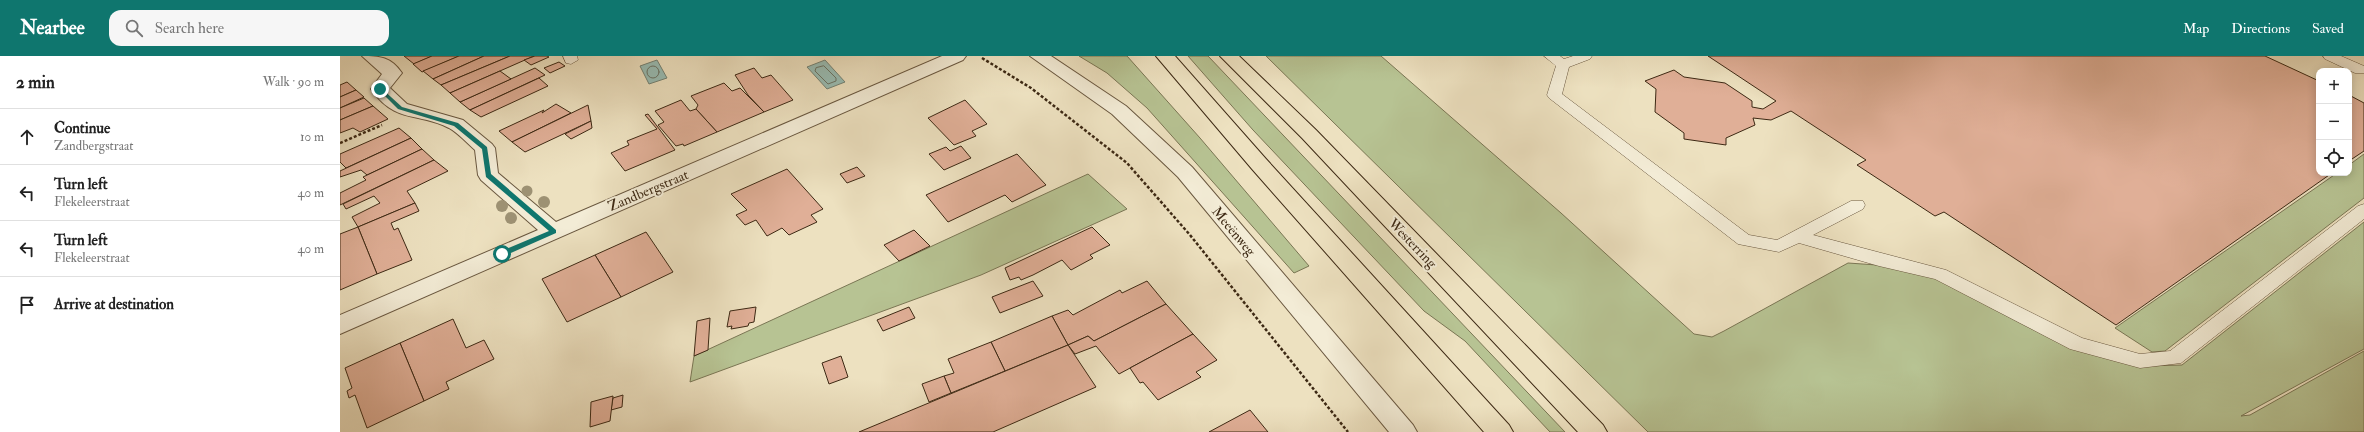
<!DOCTYPE html>
<meta charset="utf-8">
<style>
body{margin:0;font-family:"IM FELL Double Pica",serif;background:#f6f6f6;color:#222}
.controls{position:absolute;right:12px;top:12px;display:grid;overflow:hidden;border-radius:8px;box-shadow:0 2px 10px #0003}
.controls button{width:36px;height:36px;display:grid;place-items:center;padding:0;border:0;border-bottom:1px solid #e0e0e0;background:#fff;color:#222;font:20px sans-serif}
.stop{position:absolute;width:12px;height:12px;margin:-9px;border:3px solid #0f766e;border-radius:50%;background:#fff}
.stop.end{background:#0f766e;border-color:#fff;box-shadow:0 1px 4px #0008}
.list{margin:0;padding:0;list-style:none}
h2{display:flex;justify-content:space-between;align-items:center;height:52px;margin:0;padding:0 16px;font-size:17px}
h2 small{font-size:13px;font-weight:400;color:#767676}
.list li{display:grid;grid-template-columns:26px 1fr auto;gap:12px;align-items:center;box-sizing:border-box;height:56px;padding:0 16px;border-top:1px solid #e0e0e0}
.list b{display:block;font-size:15px;white-space:nowrap}
.list p{margin:0;font-size:13px;white-space:nowrap;color:#767676}
.list em{font-size:13px;font-style:normal;color:#767676}
.icon{flex:none;width:22px;height:22px;fill:none;stroke:currentColor;stroke-width:2;stroke-linecap:round;stroke-linejoin:round}
.map{position:relative;flex:none;width:2024px;height:376px;overflow:hidden}
header{display:flex;align-items:center;gap:24px;box-sizing:border-box;height:56px;padding:0 20px;background:#0f766e;color:#fff}
header strong{font-size:19px}
nav{display:flex;gap:22px;margin-inline-start:auto;font-size:14px}
.search{width:280px;height:36px;background:#f6f6f6;display:flex;align-items:center;gap:10px;box-sizing:border-box;padding:0 14px;border-radius:12px;color:#767676;font-size:15px}
main{display:flex}
aside{flex:1;background:#fff}
.map>svg:first-child{display:block}
</style>
<header>
<strong>Nearbee</strong>
<div class="search"><svg class="icon" aria-label="search" viewBox="0 0 24 24"><circle cx="10" cy="10" r="6"/><path d="M15 15l6 6"/></svg>Search here</div>
<nav><a>Map</a><a>Directions</a><a>Saved</a></nav>
</header>
<main>
<aside>
<h2>2 min<small>Walk · 90 m</small></h2>
<ul class="list">
<li><svg class="icon" aria-label="ahead" viewBox="0 0 24 24"><path d="M12 20V5M6 11l6-6 6 6"/></svg><div><b>Continue</b><p>Zandbergstraat</p></div><em>10 m</em></li>
<li><svg class="icon" aria-label="left" viewBox="0 0 24 24"><path d="M17 20v-9H6M10 6l-5 5 5 5"/></svg><div><b>Turn left</b><p>Flekeleerstraat</p></div><em>40 m</em></li>
<li><svg class="icon" aria-label="left" viewBox="0 0 24 24"><path d="M17 20v-9H6M10 6l-5 5 5 5"/></svg><div><b>Turn left</b><p>Flekeleerstraat</p></div><em>40 m</em></li>
<li><svg class="icon" aria-label="arrive" viewBox="0 0 24 24"><path d="M6 21V4h12l-3 4 3 4H6"/></svg><div><b>Arrive at destination</b></div></li>
</ul>
</aside>
<div class="map">
<svg width="2024" height="376" viewBox="0 0 2024 376">
<rect width="100%" height="100%" fill="#ede1c0"/>
<filter id="stains"><feTurbulence type="fractalNoise" baseFrequency=".005" numOctaves="4"/><feColorMatrix values="0 0 0 0 .2 0 0 0 0 .09 0 0 0 0 .02 0 0 0 .5 -.17"/></filter>
<radialGradient id="worn" r=".72"><stop offset=".6" stop-color="#630" stop-opacity="0"/><stop offset="1" stop-color="#630" stop-opacity=".3"/></radialGradient>
<!-- green -->
<g fill="#b7c393" stroke="#7a7654">
<path d="M739 0H787L860 82 969 210 954 217 807 52 767 17Z"/>
<path d="M848 0H868L1225 376H1210L1125 285 1084 255 913 74Z"/>
<path d="M926 0H1041L1221 157 1354 278 1372 281 1384 275 1508 207 1537 209 1593 220 1805 310 1842 309 2024 166V293L1901 360 1910 359 2024 295V376H1308Z"/>
<path d="M2024 98V142L1825 295 1812 296 1775 272 1997 117H2009V109Z"/>
<path d="M748 118 787 153 641 219 350 326 354 300Z"/>
</g>
<!-- water -->
<g fill="#99bdb4" stroke="#748274">
<path d="M317 4 327 22 309 28 300 10Z"/>
<path d="M485 4 505 26 487 33 467 11Z"/>
</g>
<g fill="none" stroke-linecap="round" stroke-linejoin="round">
<!-- shore -->
<g stroke="#6b7364" stroke-width="1">
<circle cx="313" cy="16" r="6"/>
<path d="M484 10 496 22V25L488 28 475 15 476 12Z"/>
</g>
</g>
<!-- building -->
<g fill="#e0af97" stroke="#3d2914">
<path d="M64 0H92L74 8Z"/>
<path d="M92 0H119L82 16 73 8Z"/>
<path d="M119 0H144L93 23 83 15Z"/>
<path d="M144 0H170L101 29 93 23Z"/>
<path d="M170 0H194L110 37 101 29Z"/>
<path d="M195 0H207L209 1 191 9 184 4Z"/>
<path d="M1368 0H1925L1979 25V117H1992L1776 269 1604 156 1595 160 1517 109 1526 104 1451 55 1431 64 1413 62 1415 69 1386 82V89L1344 83V77L1315 56 1316 33 1305 25 1334 14 1344 21 1385 27 1412 45V51L1423 53 1436 45Z"/>
<path d="M219 6 225 10 210 17 204 12Z"/>
<path d="M195 12 205 19 130 54 120 46Z"/>
<path d="M414 12 422 22 431 19 453 44 424 56 408 39 395 19Z"/>
<path d="M160 15 171 23 120 46 110 37Z"/>
<path d="M199 22 208 30 141 61 130 54Z"/>
<path d="M7 26 16 34 0 41V29Z"/>
<path d="M384 27 392 35 400 32 424 56 377 76 356 53 358 49 351 40Z"/>
<path d="M16 34 24 41 0 52V41Z"/>
<path d="M2009 39 2024 47V95L2009 105Z"/>
<path d="M24 42 33 50 0 64V52Z"/>
<path d="M341 44 350 55 356 53 377 76 344 90 343 88 336 90 318 69 324 66 315 55Z"/>
<path d="M625 44 647 68 632 75 636 80 614 89 588 62Z"/>
<path d="M216 48 231 57 172 86 159 75 204 54 202 57Z"/>
<path d="M248 49 251 65 185 96 172 86Z"/>
<path d="M33 50 48 63 20 76 13 72 0 77V64Z"/>
<path d="M308 58 335 94 285 115 271 97 289 89 287 85 317 73 305 59Z"/>
<path d="M251 65 252 72 231 83 225 78Z"/>
<path d="M59 72 71 82 6 112 0 106V98Z"/>
<path d="M71 82 82 93 27 119 21 114 0 121V115Z"/>
<path d="M621 90 631 102 604 114 589 98 606 91 610 95Z"/>
<path d="M82 93 94 104 0 149V137L26 124 23 121Z"/>
<path d="M677 98 706 129 672 146 665 139 608 166 586 139Z"/>
<path d="M94 104 108 115 67 135 75 147 18 171 12 161 40 147 34 140 6 153 3 148Z"/>
<path d="M517 111 525 120 507 127 500 118Z"/>
<path d="M447 113 483 153 471 159 477 166 449 179 442 172 427 180 416 164 405 169 396 159 407 154 391 138Z"/>
<path d="M75 147 79 155 51 167 54 174 58 172 72 204 37 218 18 171Z"/>
<path d="M18 171 37 218 0 234V178Z"/>
<path d="M752 171 770 189 750 199 753 202 731 214 722 204 693 219 681 224 679 221 670 224 665 212Z"/>
<path d="M574 174 590 190 559 205 544 189Z"/>
<path d="M306 176 333 216 281 241 255 199Z"/>
<path d="M255 199 281 241 227 266 202 223Z"/>
<path d="M693 225 703 240 660 257 652 241Z"/>
<path d="M807 225 826 248 754 285 748 280 728 289 712 260 728 254 733 259 780 234 782 237Z"/>
<path d="M826 248 853 278 779 318 756 290 735 298 728 289 748 280 754 285Z"/>
<path d="M416 251 414 266 409 267 408 270 391 273 392 270 387 271 390 255Z"/>
<path d="M569 251 575 262 543 275 537 264Z"/>
<path d="M712 260 728 289 665 315 651 286Z"/>
<path d="M370 262 368 294 354 300 357 265Z"/>
<path d="M113 263 126 292 144 284 154 303 106 326 109 333 84 345 60 287Z"/>
<path d="M853 278 877 304 856 316 861 321 818 344 803 326 800 327 790 312Z"/>
<path d="M651 286 665 315 611 337 604 320 614 317 608 303Z"/>
<path d="M60 287 84 345 27 372 15 339 9 342 7 335 12 332 5 312Z"/>
<path d="M728 289 756 331 653 376H519Z"/>
<path d="M501 300 508 321 489 328 482 307Z"/>
<path d="M604 320 611 337 589 346 582 328Z"/>
<path d="M283 339 282 351 271 354 273 342Z"/>
<path d="M273 340 270 365 250 371 251 346Z"/>
<path d="M910 354 928 376H869Z"/>
</g>
<g fill="none" stroke-linecap="round" stroke-linejoin="round">
<!-- service casing -->
<g stroke="#69573f" stroke-width="1">
<g id="service">
<path d="M223 0H237L238 4 231 8 226 7Z"/>
<path d="M1204 0H1220L1224 3 1233 0H1252L1250 3 1229 11 1222 38 1409 179 1437 184 1511 145H1523L1525 149 1523 153 1473 179 1606 214 1742 282 1800 298 1830 295 2018 150 2024 148V163L1841 307 1800 312 1730 293 1595 223 1539 210 1459 187 1439 196 1398 188 1209 42 1207 39 1216 10Z"/>
<path d="M1983 0H2001L2024 10V17H2015L1985 3Z"/>
</g>
</g>
<!-- minor casing -->
<g stroke="#69573f" stroke-width="2">
<g id="minor">
<path d="M22 0C40 0 51 1 62 17L50 32 67 48 123 64 152 88 155 92 158 117 216 166 602 0H626L623 4 0 278V259L198 174 141 124 138 119 135 94C127 87 118 77 109 72 78 56 55 68 31 33L42 18Z"/>
<path d="M690 0H711L786 50 852 111 1073 369 1077 376H1049L838 121 772 58Z"/>
</g>
</g>
<!-- trunk casing -->
<g stroke="#3d2914" stroke-width="2">
<g id="trunk">
<path d="M816 0H835L926 103 1169 369 1173 376H1144L912 113Z"/>
<path d="M880 0H899L976 74 1263 369 1267 376H1238L962 82Z"/>
</g>
</g>
<!-- path -->
<g stroke="#3d2914" stroke-width="2.5" stroke-dasharray="3 2" stroke-linecap="butt">
<path d="M642 2 691 32 787 107 850 179 1008 376"/>
<path d="M0 87 42 69"/>
</g>
<!-- service -->
<use href="#service" fill="#f3ecd6" fill-rule="evenodd"/>
<!-- minor -->
<use href="#minor" fill="#f3ecd6" fill-rule="evenodd"/>
<!-- trunk -->
<use href="#trunk" fill="#ede1c0" fill-rule="evenodd"/>
</g>
<!-- trees -->
<g fill="#9d9173">
<circle cx="187" cy="135" r="5.5"/>
<circle cx="204" cy="146" r="6"/>
<circle cx="162" cy="150" r="6"/>
<circle cx="171" cy="162" r="6"/>
</g>
<!-- route -->
<path fill="#0f766e" d="M40 31 62 51 118 67 147 91 151 118 216 174V177L164 200H159V196L209 175 146 121 142 93 114 70 58 53 39 34Z"/>
<g text-anchor="middle" stroke-width="4" stroke-linejoin="round" paint-order="stroke">
<!-- street labels -->
<g font-size="14" fill="#3d2914" stroke="#f3ecd6">
<text transform="translate(308 134) rotate(-23)" y="5">Zandbergstraat</text>
<text transform="translate(894 175) rotate(50)" y="5">Meeënweg</text>
<text transform="translate(1073 187) rotate(46)" y="5">Westerring</text>
</g>
</g>
<rect width="100%" height="100%" filter="url(#stains)"/>
<rect width="100%" height="100%" fill="url(#worn)"/>
</svg>
<div class="controls">
<button>+</button>
<button>−</button>
<button><svg class="icon" aria-label="locate" viewBox="0 0 24 24"><circle cx="12" cy="12" r="6"/><path d="M12 2v4M12 18v4M2 12h4M18 12h4"/></svg></button>
</div>
<div class="stop" style="left:162px;top:198px"></div>
<div class="stop end" style="left:40px;top:33px"></div>
</div>
</main>
